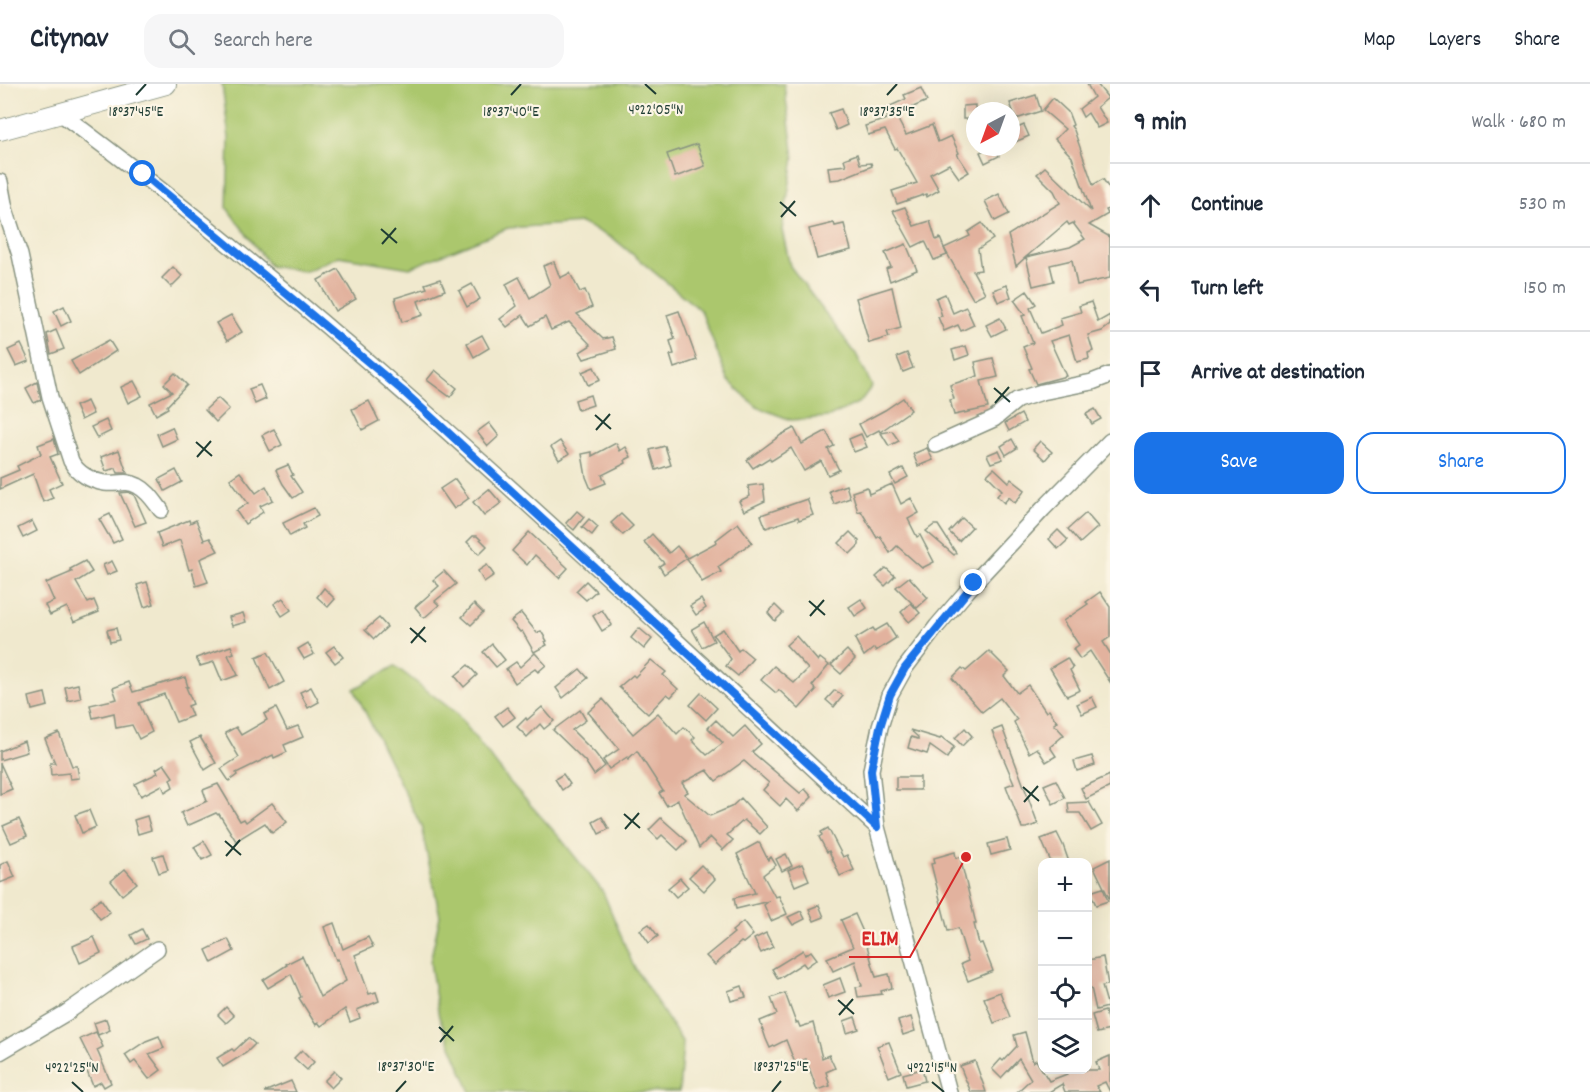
<!DOCTYPE html>
<meta charset="utf-8">
<style>
body{margin:0;font-family:Dekko,sans-serif;background:#f6f6f7;color:#1f2937}
.controls{position:absolute;right:18px;bottom:18px;display:grid;overflow:hidden;border-radius:12px;box-shadow:0 6px 24px #0002}
.controls button{width:54px;height:54px;display:grid;place-items:center;padding:0;border:0;border-bottom:2px solid #e0e1e3;background:#fff;color:#1f2937;font:30px sans-serif}
.compass{position:absolute;left:966px;top:18px;width:54px;height:54px;border-radius:50%;background:#fff;box-shadow:0 6px 24px #0002;rotate:221deg}
.stop{position:absolute;width:18px;height:18px;margin:-14px;border:4px solid #1a73e8;border-radius:50%;background:#fff}
.stop.end{background:#1a73e8;border-color:#fff;box-shadow:0 2px 6px #0008}
.list{margin:0;padding:0;list-style:none}
h2{display:flex;justify-content:space-between;align-items:center;height:78px;margin:0;padding:0 24px;font-size:26px}
h2 small{font-size:20px;font-weight:400;color:#747a83}
.list li{display:grid;grid-template-columns:39px 1fr auto;gap:18px;align-items:center;box-sizing:border-box;height:84px;padding:0 24px;border-top:2px solid #e0e1e3}
.list b{display:block;font-size:22px;white-space:nowrap}
.list em{font-size:20px;font-style:normal;color:#747a83}
.actions{display:flex;gap:12px;padding:18px 24px}
.actions a{flex:1;padding:14px 0;border:2px solid #1a73e8;border-radius:18px;text-align:center;font-size:21px;color:#1a73e8}
.actions .main{background:#1a73e8;color:#fff}
.icon{flex:none;width:33px;height:33px;fill:none;stroke:currentColor;stroke-width:2;stroke-linecap:round;stroke-linejoin:round}
.map{position:relative;flex:none;width:1110px;height:1008px;overflow:hidden}
header{display:flex;align-items:center;gap:36px;box-sizing:border-box;height:84px;padding:0 30px;background:#fff;border-bottom:2px solid #e0e1e3}
header strong{font-size:28px}
nav{display:flex;gap:33px;margin-inline-start:auto;font-size:21px}
.search{width:420px;height:54px;background:#f6f6f7;display:flex;align-items:center;gap:15px;box-sizing:border-box;padding:0 21px;border-radius:18px;color:#747a83;font-size:22px}
main{display:flex}
aside{flex:1;background:#fff}
.map>svg:first-child{display:block}
</style>
<header>
<strong>Citynav</strong>
<div class="search"><svg class="icon" aria-label="search" viewBox="0 0 24 24"><circle cx="10" cy="10" r="6"/><path d="M15 15l6 6"/></svg>Search here</div>
<nav><a>Map</a><a>Layers</a><a>Share</a></nav>
</header>
<main>
<div class="map">
<svg width="1110" height="1008" viewBox="0 0 1110 1008">
<rect width="100%" height="100%" fill="#fcf5e5"/>
<filter id="ink" filterUnits="userSpaceOnUse"><feTurbulence type="fractalNoise" baseFrequency=".0167" numOctaves="2"/><feDisplacementMap in="SourceGraphic" scale="12" xChannelSelector="R" yChannelSelector="G"/><feConvolveMatrix kernelMatrix="1 2 1 2 8 2 1 2 1" color-interpolation-filters="sRGB"/></filter>
<filter id="wash" filterUnits="userSpaceOnUse"><feTurbulence type="fractalNoise" baseFrequency=".008" numOctaves="4" result="noise"/><feDisplacementMap in="SourceGraphic" scale="24" xChannelSelector="R" yChannelSelector="G"/><feGaussianBlur stdDeviation="1.35" result="paint"/><feColorMatrix in="noise" values="0 0 0 0 0 0 0 0 0 0 0 0 0 0 0 0 0 1.4 0 .05"/><feComposite in="paint" operator="in"/></filter>
<g filter="url(#wash)">
<rect width="100%" height="100%" fill="#f0e9ce"/>
<!-- green -->
<g fill="#abc76d" stroke="#658250" stroke-width="1.5">
<path d="M222 0H784L794 74 782 146 790 182 856 270 872 302 860 318 829 333 791 336 757 323 728 296 701 227 614 155 581 139 508 144 410 184 339 172 306 187 270 182 227 124 229 54Z"/>
<path d="M395 582 456 629 509 697 561 755 603 808 633 881 683 959 679 1008H471L439 933 430 878 440 832 421 742 354 605Z"/>
</g>
<g id="blocks">
<!-- building -->
<g fill="#e2b29e" fill-rule="evenodd">
<path d="M1087 0H1097L1108 14 1097 23 1107 39 1097 44 1088 29 1083 33 1079 25 1094 13Z"/>
<path d="M921 4 927 17 888 34 884 25 906 15 904 11Z"/>
<path d="M1036 11 1041 27 1016 35 1010 19Z"/>
<path d="M1053 14 1068 28 1073 41 1071 42 1074 46 1093 101 1103 95 1110 106V124L1106 126 1108 130 1089 141 1110 153V194L1077 201 1072 176 1050 181 1054 197 1033 202 1026 173 1016 182 1008 151 1060 119 1054 107 1037 90 1045 83 1091 127 1072 73 1055 55 1065 45 1043 26ZM1067 138 1069 141 1073 139 1085 155 1070 163 1026 173Z"/>
<path d="M975 21V35H963V22Z"/>
<path d="M841 25 847 41 836 46 829 29Z"/>
<path d="M896 32 906 51 932 41 938 58 951 52 959 69 957 70 969 88 959 94 949 80 930 90 939 106 927 113 926 110 897 120 892 107 917 99 897 64 895 65 885 46 868 51 865 42Z"/>
<path d="M1024 41 1029 52 1015 58 1011 47Z"/>
<path d="M697 60 705 82 675 93 667 70Z"/>
<path d="M991 63H995L999 72 985 79 980 68Z"/>
<path d="M857 70 860 80 871 79 872 82 840 95 830 96 828 83 846 81 844 75Z"/>
<path d="M999 110 1009 130 995 137 985 117Z"/>
<path d="M905 123 914 142 930 137 936 156 940 154 947 171 934 176 925 157 913 163 893 127Z"/>
<path d="M834 139 835 142 844 140 851 166 817 175 809 145Z"/>
<path d="M982 139 993 155 978 165 981 186 973 187 985 209 973 215 944 164 970 152 968 148Z"/>
<path d="M906 160 917 186 890 197 886 185 891 183 885 169Z"/>
<path d="M554 178 560 194 570 189 580 208 585 206 592 223 577 230 603 255 612 253 616 265 584 275 580 268 591 261 569 238 551 246 545 233 530 242 523 231 507 243 500 235 517 222 506 200 519 193 530 214 550 201 543 182Z"/>
<path d="M173 183 182 192 171 203 162 194Z"/>
<path d="M338 185 356 215 335 227 318 196Z"/>
<path d="M440 195 445 206 418 217 423 231 402 238 395 214 427 204 425 200Z"/>
<path d="M472 200 480 215 467 223 459 207Z"/>
<path d="M1007 201 1011 213 998 218 993 206Z"/>
<path d="M892 203 901 244 887 248 889 253 869 259 856 214Z"/>
<path d="M1027 207 1036 220 1030 224 1041 249 1062 241 1060 234 1081 228 1079 222 1091 218 1098 238 1110 231V241L1102 247 1088 251 1093 267 1088 269 1089 275 1077 278 1069 251 1050 257 1066 292 1036 300 1029 285 1032 284 1023 263 1033 259 1022 232 1025 231 1014 216Z"/>
<path d="M945 210 953 229 966 223 974 241 961 247 958 241 944 247 938 233 942 232 936 214Z"/>
<path d="M64 222 71 237 61 242 54 227Z"/>
<path d="M679 227 697 276 674 284 670 271 674 270 670 257 675 255 667 231Z"/>
<path d="M231 231 242 248 227 257 216 239Z"/>
<path d="M1000 234 1006 245 992 252 986 241Z"/>
<path d="M56 246 64 265 51 270 47 250Z"/>
<path d="M482 251 489 264 474 273 467 259Z"/>
<path d="M109 256 116 267 79 291 71 277Z"/>
<path d="M21 260 29 277 16 282 8 266Z"/>
<path d="M966 262 969 271 955 276 952 266Z"/>
<path d="M907 269 913 284 903 288 897 273Z"/>
<path d="M993 274 998 293 981 297 988 324 954 331 950 316 954 315 950 301 978 292 975 278Z"/>
<path d="M594 283 600 296 588 301 582 288Z"/>
<path d="M435 286 457 304 450 313 427 296Z"/>
<path d="M175 289 187 301 167 322 168 324 156 331 150 319 172 308 164 300Z"/>
<path d="M134 297 142 312 128 319 121 303Z"/>
<path d="M37 298 41 316 34 319 26 304Z"/>
<path d="M260 301 266 315 255 320 249 305Z"/>
<path d="M590 311 593 321 578 326 575 316Z"/>
<path d="M218 314 229 325 216 338 205 326Z"/>
<path d="M903 314 911 326 880 348 879 346 866 353 859 340 885 326Z"/>
<path d="M87 317 93 330 81 336 75 322Z"/>
<path d="M369 317 379 337 362 346 352 325Z"/>
<path d="M1095 325 1101 335 1092 340 1086 330Z"/>
<path d="M1021 330 1025 338 1009 347 1005 339Z"/>
<path d="M106 336 111 347 97 354 91 343Z"/>
<path d="M489 339 499 352 488 362 477 348Z"/>
<path d="M172 343 177 355 162 362 157 350Z"/>
<path d="M794 344 802 360 826 347 834 362 828 365 839 386 828 391 821 377 804 387 791 364 771 377 769 374 753 384 747 376 781 351Z"/>
<path d="M274 345 282 361 270 367 262 351Z"/>
<path d="M892 347 899 357 889 362 881 349Z"/>
<path d="M861 350 867 363 854 368 849 355Z"/>
<path d="M54 355 58 370 50 373 62 399 49 405 53 414 43 418 33 390 0 405V394L19 386 17 382 41 370 38 361Z"/>
<path d="M1012 355 1017 364 1006 371 1001 362Z"/>
<path d="M560 357 569 370 559 376 551 363Z"/>
<path d="M1040 357 1052 368 1045 376 1033 365Z"/>
<path d="M616 359 620 367 626 363 631 373 625 376 626 379 602 391 606 399 591 405 586 393 582 370 592 368V372Z"/>
<path d="M665 362 671 381 656 386 650 366Z"/>
<path d="M927 364 933 376 918 382 913 370Z"/>
<path d="M119 366 127 389H118L116 384 106 387 101 373Z"/>
<path d="M999 366 1003 375 991 379 987 371Z"/>
<path d="M288 381 293 391 291 392 302 408 293 414 283 400 276 386Z"/>
<path d="M903 384 908 393 895 400 890 391Z"/>
<path d="M994 384 1009 398 1011 395 1025 406 1015 419 1009 413 1004 419 997 412 1002 406 987 391Z"/>
<path d="M176 386 182 398 165 407 159 395Z"/>
<path d="M240 388 256 409 266 402 273 416 260 422 263 428 245 440 236 427 248 419 230 395Z"/>
<path d="M455 395 469 414 454 425 440 405Z"/>
<path d="M763 400 765 417 744 427 739 417 750 412 748 402Z"/>
<path d="M892 400 901 420 911 414 919 429 908 435 917 453 920 451 934 478 922 484 897 462 890 469 880 452 877 454 861 427 858 428 852 408 867 403 869 410Z"/>
<path d="M846 401 850 414 834 420 829 407Z"/>
<path d="M489 405 501 419 484 432 473 418Z"/>
<path d="M128 408 134 411 146 438 135 442 120 409Z"/>
<path d="M807 415 813 431 799 436 798 433 766 444 761 431Z"/>
<path d="M314 424 318 432 303 440 305 444 290 452 283 439Z"/>
<path d="M577 427 584 433 574 446 566 439Z"/>
<path d="M1086 429 1098 443 1080 459 1068 445Z"/>
<path d="M110 430 122 455 113 459 99 435Z"/>
<path d="M621 430 633 442 623 451 611 439Z"/>
<path d="M962 434 972 443 959 457 949 448Z"/>
<path d="M589 435 598 443 592 451 582 443Z"/>
<path d="M189 436 190 439 196 436 204 456 210 454 218 467 200 475 208 498 196 502 192 485 189 486 180 456 162 463 157 449Z"/>
<path d="M32 437 37 447 23 454 18 444Z"/>
<path d="M738 439 752 458 718 483 721 488 702 498 687 474 664 490 659 482 664 479 644 458 652 450 669 469 677 462 687 474 717 458 716 456Z"/>
<path d="M934 441H938L956 469 954 471 926 447Z"/>
<path d="M1058 446 1068 456 1058 465 1049 455Z"/>
<path d="M529 448 568 484 559 494 535 471 527 481 512 467Z"/>
<path d="M850 448 859 457V461L850 470 839 459Z"/>
<path d="M473 452H477L487 462 479 470 467 458Z"/>
<path d="M85 477 92 488 76 498 88 519 94 516 99 528 74 538 67 523 50 531 45 521 54 517 46 499 72 488 70 485Z"/>
<path d="M112 477 117 487 107 491 103 481Z"/>
<path d="M487 481 494 491 484 498 478 487Z"/>
<path d="M886 484 895 492 885 502 876 493Z"/>
<path d="M444 487 456 500 435 517 439 521 424 534 415 523 439 502 433 496Z"/>
<path d="M909 493 928 514 917 524 896 503Z"/>
<path d="M586 497 596 507 586 516 576 507Z"/>
<path d="M147 498 154 520 144 523 137 501Z"/>
<path d="M324 504 335 515 328 523 317 513Z"/>
<path d="M1100 508 1110 523V553L1103 558 1110 569V598L1090 567 1080 575 1073 565 1079 561 1063 537 1088 520 1086 518Z"/>
<path d="M283 514 291 526 282 532 274 520Z"/>
<path d="M701 515 706 524 696 531 690 522Z"/>
<path d="M861 515 867 524 855 532 849 523Z"/>
<path d="M911 519 920 529 909 538 901 528Z"/>
<path d="M474 520 483 529 471 541 462 533Z"/>
<path d="M775 521 783 529 775 537 768 529Z"/>
<path d="M602 526 612 541 602 547 593 532Z"/>
<path d="M243 529 246 538 232 542 229 533Z"/>
<path d="M521 529 537 549 541 547 547 557 545 558 547 561 534 568 522 547 520 548 511 537Z"/>
<path d="M379 534 387 543 374 555 365 546Z"/>
<path d="M704 538 714 557 702 563 692 545Z"/>
<path d="M887 540 896 554 876 567 874 564 864 572 855 555 873 544 875 547Z"/>
<path d="M116 544 119 556 110 558 107 546Z"/>
<path d="M639 544 652 555 644 565 631 554Z"/>
<path d="M723 545 738 567 741 564 753 574 738 592 726 582 731 575 713 551Z"/>
<path d="M796 552 818 577 820 574 829 581 812 602 816 606 799 625 779 606 776 609 761 596 774 582 794 599 808 585 786 561Z"/>
<path d="M308 559 314 570 304 575 298 565Z"/>
<path d="M492 560 505 576 496 583 483 568Z"/>
<path d="M231 562 234 569 228 571 238 591 222 597 214 578 200 582 196 574Z"/>
<path d="M334 562 343 573 335 579 326 568Z"/>
<path d="M847 566 855 575 841 590 831 581Z"/>
<path d="M989 567 1009 587 1004 592 1017 609 1028 601 1046 628 1049 626 1057 638 1054 640 1064 651 1050 663 1056 672 1046 678 1037 664 1029 669 1014 638 1017 636 1000 614 982 628 952 594 962 584 966 587Z"/>
<path d="M268 568 284 598 270 606 256 573Z"/>
<path d="M535 569 546 581 538 588 535 585 515 599 506 585 516 578 520 583Z"/>
<path d="M1067 574 1073 584 1070 586 1080 606 1067 612 1050 584Z"/>
<path d="M651 576 666 588 663 591 678 605 671 613 667 610 648 630 619 603 633 591 635 593Z"/>
<path d="M468 581 477 591 464 603 455 592Z"/>
<path d="M580 585 588 594 563 614 556 604Z"/>
<path d="M185 593 188 603H186L193 620 188 622 192 632 176 638 164 610 139 619 152 648 139 655 132 641 116 644 114 629 93 634 90 621 117 615 113 604 129 598 133 608Z"/>
<path d="M78 600 81 614 68 617 65 603Z"/>
<path d="M311 603 319 618 308 624 300 608Z"/>
<path d="M835 606 843 612 834 623 826 616Z"/>
<path d="M45 609 48 622 32 626 29 613Z"/>
<path d="M701 609 717 624 706 636 690 621Z"/>
<path d="M1092 613 1097 623 1082 630 1077 620Z"/>
<path d="M603 615 633 650 658 629 677 650 684 643 695 653 692 656 707 671 723 659 708 644 716 636 733 653 745 642 761 660 752 668 800 709 805 705 812 713 798 727 786 715 780 722 763 706 769 699 744 677 716 697 707 686 682 699 688 708 684 710 710 732 731 723 741 714 767 743 760 750 744 736 727 751 733 756 723 766 710 753 699 764 678 716 667 722 659 709 663 707 637 667 628 675 627 673 609 685 603 676 619 665 588 628Z"/>
<path d="M507 623 515 633 503 642 495 632Z"/>
<path d="M542 623 554 637 544 645 540 640 527 653 517 643 526 634 527 636Z"/>
<path d="M276 624 287 646 298 642 303 653 284 661 287 668 274 674 273 671 236 689 237 691 229 697 221 685 239 673 225 649 236 643 241 651 267 636 264 630Z"/>
<path d="M580 626 586 636 572 646 595 669 605 682 594 691 585 677 553 646Z"/>
<path d="M1002 643 1038 740 1026 744H1022L1006 702 1014 699 992 647Z"/>
<path d="M965 644 972 652 962 662 955 654Z"/>
<path d="M910 646 940 655 941 653 954 663 947 674 930 662 927 670 908 664 911 653 918 655V653Z"/>
<path d="M59 649 72 682H77L79 694 70 695 69 689 51 691 50 679H55L45 655Z"/>
<path d="M200 653 216 679 205 686 190 658Z"/>
<path d="M24 657 27 668 0 676V667Z"/>
<path d="M1092 672 1095 681 1077 687 1074 677Z"/>
<path d="M0 679 12 705 0 710Z"/>
<path d="M164 680 173 693 170 695 173 703 165 708 162 701 141 712 135 700 158 689 156 685Z"/>
<path d="M563 690 570 700 562 706 555 695Z"/>
<path d="M1110 691V703L1086 715 1081 704Z"/>
<rect x="896" y="693" width="24" height="13"/>
<path d="M1056 696 1065 714 1053 720 1044 701Z"/>
<path d="M218 700 240 737 244 735 246 738 272 719 287 738 272 749 265 739 236 757 219 730 218 731 216 729 187 742 181 729 207 717 203 706Z"/>
<path d="M1089 718 1102 741 1091 747 1080 729H1069L1068 719Z"/>
<path d="M89 726 96 743 82 749 75 731Z"/>
<path d="M147 732 151 746 138 750 134 736Z"/>
<path d="M602 733 609 745 599 750 593 738Z"/>
<path d="M661 734 687 757 678 766 662 751 658 755 649 746Z"/>
<path d="M19 735 27 752 11 759 3 742Z"/>
<path d="M828 744 843 773 847 771 854 786 840 792 829 767 827 768 819 753 822 751 821 748Z"/>
<path d="M1057 749 1063 761 1069 778H1051L1041 755Z"/>
<path d="M1007 755 1010 766 991 771 988 760Z"/>
<path d="M204 757 212 771 202 776 194 763Z"/>
<path d="M759 758 768 776 771 773 776 781 763 791 775 813 779 812 787 830 771 837 764 821 769 817 736 825 734 814 755 809 737 770Z"/>
<path d="M955 768 956 774 960 773 976 840H974L979 860 982 859 993 887 968 897 961 880 968 877 958 844 948 847 931 780 935 779 934 774Z"/>
<path d="M163 770 168 786 159 789 153 773Z"/>
<path d="M786 770 792 782 782 787 776 775Z"/>
<path d="M1110 775V816L1094 783Z"/>
<path d="M8 777 15 793 0 799V781Z"/>
<path d="M802 780 809 796 795 802 788 786Z"/>
<path d="M701 781 715 795 704 807 689 793Z"/>
<path d="M125 785 137 799 122 811 111 797Z"/>
<path d="M680 794 688 803 676 813 668 804Z"/>
<path d="M1103 804 1108 817 1096 821 1090 808Z"/>
<path d="M101 815 110 828 100 835 91 822Z"/>
<path d="M819 821 824 833 814 837 809 825Z"/>
<path d="M801 827 805 835 793 841 788 833Z"/>
<path d="M855 830 863 848 876 893 889 890 892 904 881 907 882 910 858 913 856 903 862 902 855 877 833 887 827 874 853 863 841 836Z"/>
<path d="M743 838 753 851 743 859 741 858 715 881 706 872 734 849 732 847Z"/>
<path d="M334 839 343 865 368 853 373 863 355 871 369 910 376 908 379 917 357 926 360 934 350 938 345 925 321 942 318 938 316 941 299 914 301 913 291 890 268 904 263 896 287 881 286 880 302 872 320 913 346 897 338 875 336 876 324 843Z"/>
<path d="M649 840 658 852 649 859 640 846Z"/>
<path d="M142 845 147 855 136 860 131 851Z"/>
<path d="M766 849 773 863 761 869 754 855Z"/>
<path d="M94 853 101 869 80 879 73 862Z"/>
<path d="M228 855 234 867 212 879 206 866Z"/>
<path d="M803 866 805 871 811 867 817 875 806 883 803 879 778 895 772 885Z"/>
<path d="M1103 873 1108 901 1102 902 1108 923 1096 926 1091 904 1088 905V876Z"/>
<path d="M840 894 845 908 828 914 823 901Z"/>
<path d="M742 902 746 913 731 917 728 907Z"/>
<path d="M1000 908 1010 933 994 939 984 914Z"/>
<path d="M785 909 796 939 798 938 800 943 813 939 822 974 829 971 835 984 826 988 830 1002 817 1006 806 975 795 979 786 956 770 964 766 955 760 937 777 930 771 914Z"/>
<path d="M226 923 234 932 226 939 218 931Z"/>
<path d="M1105 927 1110 946 1097 949 1092 931Z"/>
<path d="M855 933 859 945 847 949 844 937Z"/>
<path d="M911 933 915 947 903 951 898 937Z"/>
<path d="M106 935 110 946 98 951 94 939Z"/>
<path d="M96 948 103 963 97 966 111 999 104 1003 101 998 93 1002 86 985 93 981 80 955Z"/>
<path d="M1025 948 1033 978 1036 976 1049 997 1067 990 1066 986H1099L1096 978 1110 972V1008L1105 998 1096 1002 1100 1008H1065L1062 1000 1049 1008H1017L1031 995 1019 975 1001 994 992 985 1001 975 1003 977 1017 962 1014 951Z"/>
<path d="M159 952 164 964 149 970 161 986 149 995 135 977 131 980 125 971 146 957Z"/>
<path d="M248 954 255 960 246 969 223 983 217 974 232 965 234 967Z"/>
<path d="M889 958 901 988 889 993 877 962Z"/>
<path d="M302 966 314 978 307 986 294 974Z"/>
<path d="M975 977 986 1008H971L964 992 960 982Z"/>
<path d="M922 985 925 997 906 1002 903 990Z"/>
<path d="M334 987 341 994 331 1004 324 997Z"/>
<path d="M291 997 296 1008H264Z"/>
</g>
</g>
</g>
<g filter="url(#ink)">
<use href="#blocks" fill-opacity="0" stroke="#889381" stroke-width="1.5"/>
<g fill="none" stroke-linecap="round" stroke-linejoin="round">
<!-- minor casing -->
<g stroke="#889381" stroke-width="18">
<g id="minor">
<path d="M60 29C351 244 611 498 877 743"/>
<path d="M0 98 5 125 20 171 50 313 71 377C77 389 91 397 105 399 118 401 125 395 138 402 148 407 154 417 161 426"/>
<path d="M936 361 994 335 1017 316 1042 308 1092 298 1110 291"/>
<path d="M0 968 66 929 157 865"/>
<path d="M949 1008 877 743 871 686 880 643 890 611 905 584 937 542 974 499 1043 425 1110 357"/>
</g>
</g>
<!-- major casing -->
<g stroke="#889381" stroke-width="22">
<path id="major" d="M0 46 166 0"/>
</g>
<!-- minor -->
<use href="#minor" stroke="#fff" stroke-width="15"/>
<!-- major -->
<use href="#major" stroke="#fff" stroke-width="20"/>
</g>
</g>
<g fill="none" stroke-linecap="round" stroke-linejoin="round" filter="url(#ink)">
<!-- route -->
<path stroke="#1a73e8" stroke-width="8" d="M143 90 404 308 877 743 871 686 880 643 890 611 905 584 974 499"/>
</g>
<!-- ticks -->
<path fill="none" stroke="#1f3d34" stroke-width="2" d="M645 0 656 10M136 11 146 0M511 11 521 0M887 11 897 0M780 118 796 132M781 133 795 117M381 145 397 159M382 160 396 144M994 304 1010 318M995 319 1009 303M595 331 611 345M596 346 610 330M196 358 212 372M197 373 211 357M809 517 825 531M810 532 824 516M410 544 426 558M411 559 425 543M1023 703 1039 717M1024 718 1038 702M624 730 640 744M625 745 639 729M225 757 241 771M226 772 240 756M838 916 854 930M839 931 853 915M439 943 454 957M440 958 453 942M72 998 83 1008M932 998 944 1008M396 1008 406 997M772 1008 781 997"/>
<g font-size="15" text-anchor="middle" fill="#1f3d34" stroke="#fcf5e5" stroke-width="4.5" stroke-linejoin="round" paint-order="stroke">
<text x="656" y="30">4°22'05"N</text>
<text x="136" y="32">18°37'45"E</text>
<text x="511" y="32">18°37'40"E</text>
<text x="887" y="32">18°37'35"E</text>
<text x="406" y="987">18°37'30"E</text>
<text x="781" y="987">18°37'25"E</text>
<text x="72" y="988">4°22'25"N</text>
<text x="932" y="988">4°22'15"N</text>
</g>
<!-- callouts -->
<path fill="none" stroke="#d62828" stroke-width="2" d="M966 773L910 873H849"/>
<circle fill="#d62828" stroke="#fcf5e5" stroke-width="2" cx="966" cy="773" r="6"/>
<g font-size="21" text-anchor="middle" font-weight="bold" fill="#d62828" stroke="#fcf5e5" stroke-width="4.5" stroke-linejoin="round" paint-order="stroke">
<text x="880" y="861">ELIM</text>
</g>
</svg>
<div class="controls">
<button>+</button>
<button>−</button>
<button><svg class="icon" aria-label="locate" viewBox="0 0 24 24"><circle cx="12" cy="12" r="6"/><path d="M12 2v4M12 18v4M2 12h4M18 12h4"/></svg></button>
<button><svg class="icon" aria-label="layers" viewBox="0 0 24 24"><path d="M12 4l9 5-9 5-9-5zM3 14l9 5 9-5"/></svg></button>
</div>
<svg class="compass" viewBox="-18 -18 36 36"><path d="M0-13l5 13h-10z" fill="#e53935"/><path d="M0 13l5-13h-10z" fill="#747a83"/></svg>
<div class="stop" style="left:143px;top:90px"></div>
<div class="stop end" style="left:974px;top:499px"></div>
</div>
<aside>
<h2>9 min<small>Walk · 680 m</small></h2>
<ul class="list">
<li><svg class="icon" aria-label="ahead" viewBox="0 0 24 24"><path d="M12 20V5M6 11l6-6 6 6"/></svg><div><b>Continue</b></div><em>530 m</em></li>
<li><svg class="icon" aria-label="left" viewBox="0 0 24 24"><path d="M17 20v-9H6M10 6l-5 5 5 5"/></svg><div><b>Turn left</b></div><em>150 m</em></li>
<li><svg class="icon" aria-label="arrive" viewBox="0 0 24 24"><path d="M6 21V4h12l-3 4 3 4H6"/></svg><div><b>Arrive at destination</b></div></li>
</ul>
<div class="actions"><a class="main">Save</a><a>Share</a></div>
</aside>
</main>
